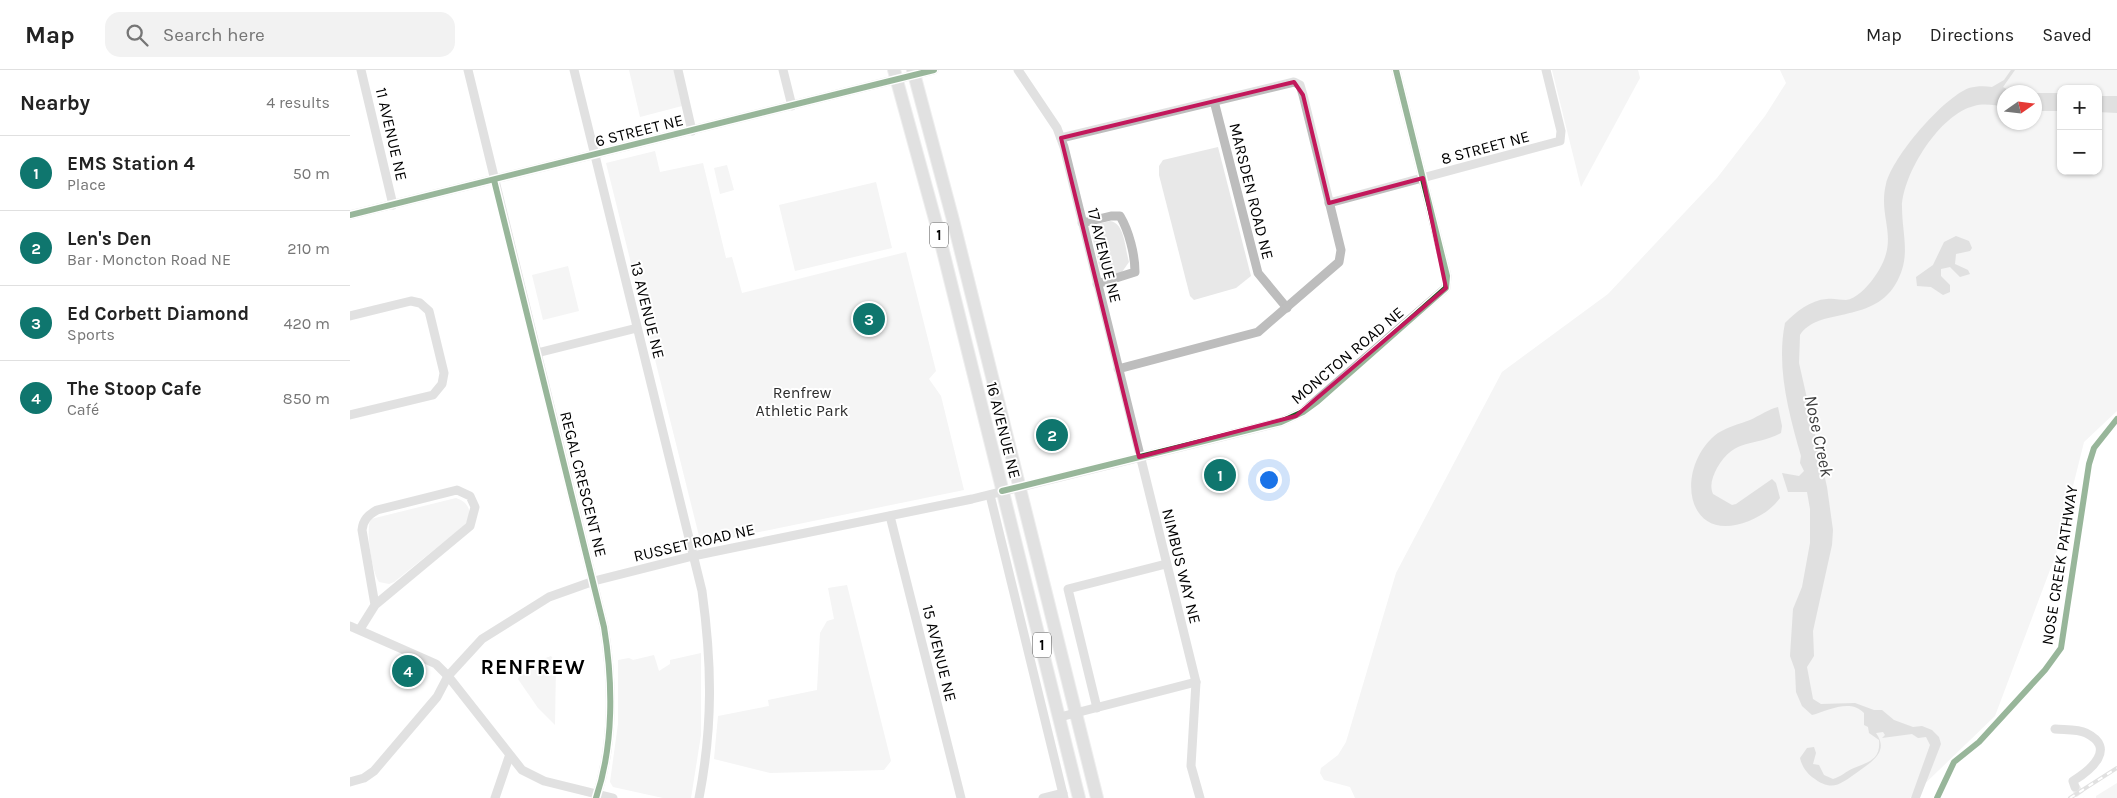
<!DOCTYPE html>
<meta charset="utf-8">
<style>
body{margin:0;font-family:Karla,sans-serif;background:#f2f2f2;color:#222}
.controls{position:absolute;right:15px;top:15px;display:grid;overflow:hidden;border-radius:10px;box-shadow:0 1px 4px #0004}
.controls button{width:45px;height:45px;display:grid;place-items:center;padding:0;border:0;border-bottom:1px solid #e0e0e0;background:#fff;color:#222;font:25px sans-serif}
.compass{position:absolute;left:1647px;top:15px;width:45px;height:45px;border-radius:50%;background:#fff;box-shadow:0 1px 4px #0004;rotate:76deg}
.you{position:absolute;left:918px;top:409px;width:18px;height:18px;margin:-12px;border:4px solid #fff;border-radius:50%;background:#1a73e8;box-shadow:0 0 0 8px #1a73e833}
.badge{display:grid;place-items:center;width:32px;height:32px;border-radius:50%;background:#0f766e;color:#fff;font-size:16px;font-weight:700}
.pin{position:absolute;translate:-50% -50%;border:2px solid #fff;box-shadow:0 1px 5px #0006}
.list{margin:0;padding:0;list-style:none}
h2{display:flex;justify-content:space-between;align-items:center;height:65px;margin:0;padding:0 20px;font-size:21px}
h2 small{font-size:16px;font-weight:400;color:#767676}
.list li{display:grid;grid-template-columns:32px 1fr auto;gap:15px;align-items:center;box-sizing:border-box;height:75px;padding:0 20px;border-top:1px solid #e0e0e0}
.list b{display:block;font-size:19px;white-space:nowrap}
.list p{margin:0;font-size:16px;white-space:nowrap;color:#767676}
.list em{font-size:16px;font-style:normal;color:#767676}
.icon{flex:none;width:28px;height:28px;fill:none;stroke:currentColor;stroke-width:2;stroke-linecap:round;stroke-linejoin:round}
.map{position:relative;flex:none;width:1767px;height:728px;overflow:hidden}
header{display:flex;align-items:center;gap:30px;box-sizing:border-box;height:70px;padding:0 25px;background:#fff;border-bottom:1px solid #e0e0e0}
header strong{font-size:24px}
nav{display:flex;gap:28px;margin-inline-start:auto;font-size:18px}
.search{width:350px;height:45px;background:#f2f2f2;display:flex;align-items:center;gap:12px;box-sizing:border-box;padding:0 18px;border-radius:15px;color:#767676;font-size:19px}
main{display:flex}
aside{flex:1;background:#fff}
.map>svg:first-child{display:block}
</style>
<header>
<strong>Map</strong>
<div class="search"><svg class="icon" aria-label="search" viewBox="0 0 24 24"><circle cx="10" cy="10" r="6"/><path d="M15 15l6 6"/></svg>Search here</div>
<nav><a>Map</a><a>Directions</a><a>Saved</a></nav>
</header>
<main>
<aside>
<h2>Nearby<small>4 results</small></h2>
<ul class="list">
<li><span class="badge">1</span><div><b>EMS Station 4</b><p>Place</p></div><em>50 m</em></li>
<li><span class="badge">2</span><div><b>Len's Den</b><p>Bar · Moncton Road NE</p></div><em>210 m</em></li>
<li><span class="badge">3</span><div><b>Ed Corbett Diamond</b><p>Sports</p></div><em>420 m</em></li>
<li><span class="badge">4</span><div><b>The Stoop Cafe</b><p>Café</p></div><em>850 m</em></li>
</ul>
</aside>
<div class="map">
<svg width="1767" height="728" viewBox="0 0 1767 728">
<rect width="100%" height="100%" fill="#fff"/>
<!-- green -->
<g fill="#e8e8e8" fill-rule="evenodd">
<path d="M279 0H324L332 36 290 47Z"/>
<path d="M1202 0H1288L1290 8 1231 117Z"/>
<path d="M1430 0H1767V341L1734 372 1706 484 1645 646 1560 728H1005L1000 717 974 710 970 703 971 698 988 685 996 672 1046 503 1152 302 1258 224 1367 108 1415 46 1436 13ZM1711 19H1748V101H1711ZM1654 22H1684V52H1654Z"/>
<path d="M868 77 901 206 886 218 844 230 840 226 809 105V96L813 90Z"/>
<path d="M305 81 310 102 353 93 376 188 382 187 392 223 556 182 586 301 579 309 591 326 614 420 351 474 256 93Z"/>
<path d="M377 95 384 120 370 124 364 98Z"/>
<path d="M526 112 542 178 445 201 429 135Z"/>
<path d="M760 151C775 153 775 179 779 192L772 202C763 204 757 207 750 199L742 165 748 154Z"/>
<path d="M218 196 229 241 193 250 182 205Z"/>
<path d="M106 428C119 432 124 444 115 455L44 512 39 514 29 512C22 503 15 458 21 449Z"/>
<path d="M497 515 541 691 534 700 420 703 364 689 368 646 419 636 418 630 467 620 470 563 477 551 484 549 478 518Z"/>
<path d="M351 583V665L341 728H313L263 717 260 712 268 654V590L279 588 283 590 304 585 309 601 320 594V590Z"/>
<path d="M201 586 206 593 205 655 188 638 168 609C173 599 191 589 201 586Z"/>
<path d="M1767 713V728H1746V726Z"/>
</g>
<!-- water -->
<g fill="#bababa">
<path d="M1661 0H1665L1653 17 1660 21 1669 22H1654V37C1646 35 1633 33 1624 36 1590 44 1553 103 1552 137 1552 166 1562 187 1545 215 1521 254 1468 237 1450 265L1449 293 1477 417 1483 460 1482 475 1463 561 1464 586 1457 597 1463 629 1471 634 1505 633 1524 640H1532L1544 650 1563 657 1572 656 1582 660 1589 667 1591 674 1570 728H1561L1580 675 1576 667 1568 668 1562 664 1532 668 1535 665 1533 662 1526 663C1539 681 1523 691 1509 701 1490 714 1483 723 1462 707 1455 701 1452 696 1450 688L1457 678 1464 677 1466 683 1463 694 1469 695 1474 705 1483 709C1491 707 1496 701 1504 698 1519 692 1531 689 1529 670L1519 663 1518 657 1514 655V643C1500 628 1477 641 1462 645L1452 636 1446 622 1445 600 1440 586 1443 539 1452 517 1460 473V439L1457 422H1438L1432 403 1449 406 1454 401 1450 393 1451 386C1439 344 1426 297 1435 253 1446 242 1460 230 1477 229 1483 228 1490 230 1496 230 1506 229 1517 217 1523 209 1553 169 1527 150 1536 114 1543 86 1593 28 1619 18 1627 16 1634 16 1642 17L1654 10Z"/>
<path d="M1679 22 1711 23V41H1685L1684 22Z"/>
<path d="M1748 26H1767V43L1748 42Z"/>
<path d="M1606 166 1619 171 1622 178 1620 181 1606 184 1605 194 1618 200 1620 204 1610 207 1600 197 1591 199V206L1600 215V222L1593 225 1581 217 1567 216 1566 207 1583 195 1594 172Z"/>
<path d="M1428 337 1432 356 1431 363C1405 377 1385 367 1367 398 1363 406 1359 415 1363 424L1382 435 1386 434 1422 409 1426 413 1430 428C1422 439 1411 446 1399 451 1334 477 1324 396 1368 363 1378 357 1389 354 1400 350 1409 346 1419 339 1428 337Z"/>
</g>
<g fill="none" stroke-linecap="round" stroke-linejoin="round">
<!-- minor-tunnel -->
<path stroke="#d9d9d9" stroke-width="9" stroke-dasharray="9 4.5" stroke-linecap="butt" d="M1725 717 1733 728"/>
<!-- highway casing -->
<g stroke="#dbdbdb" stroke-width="14">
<g id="highway">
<path d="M544 0 586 153 729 728"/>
<path d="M563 0 603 150 747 728"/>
</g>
</g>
<!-- minor -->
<g stroke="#bdbdbd" stroke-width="9">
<path d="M11 0 43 135"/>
<path d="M118 0 254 557C263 612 264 675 246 728"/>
<path d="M224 0 352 521C362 594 363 656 349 728"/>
<path d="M328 0 342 61"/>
<path d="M433 0 442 36"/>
<path d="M668 0 707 58 714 77 846 612 841 696 850 728"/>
<path d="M864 31 908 203 937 238"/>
<path d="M711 68 944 12 950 15 953 25 991 180 989 192 908 262 768 299"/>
<path d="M979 133 1210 71 1211 61 1196 0"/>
<path d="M0 145 584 0"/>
<path d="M732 153 761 146H770C779 161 785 185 785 202L747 214"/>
<path d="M0 246 61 231 70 233 79 241 94 303 92 314 83 325 0 345"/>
<path d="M187 283 287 258"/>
<path d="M640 425 714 728"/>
<path d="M540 446 611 728"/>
<path d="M0 556 77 590 86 594 98 606 172 700 194 711 263 728"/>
<path d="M10 559 25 535 120 456 125 437 120 426 107 420 27 440C18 445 13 450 12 460L25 535"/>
<path d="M747 638 718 519 816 494"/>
<path d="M710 647 846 612"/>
<path d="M1705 659C1714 660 1728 659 1736 663 1767 678 1741 700 1723 711L1725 717"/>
<path d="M0 712 14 708 24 701 87 627 98 606 132 569 199 527 244 511 343 486 622 429 931 352 953 342 1096 218 1097 206 1046 0"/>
<path d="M145 728 159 687"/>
<path d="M693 728 713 723"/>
</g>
<!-- highway -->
<use href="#highway" stroke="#bdbdbd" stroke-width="12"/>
<!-- rail casing -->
<g stroke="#bdbdbd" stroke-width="4">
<path id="rail" d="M1720 728 1767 698"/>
</g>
<!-- rail -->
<use href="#rail" stroke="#fff" stroke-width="2" stroke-dasharray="5.5" stroke-linecap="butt"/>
<!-- cycleway casing -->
<g stroke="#fff" stroke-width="9">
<g id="cycleway">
<path d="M144 110 254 557C263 612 264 675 246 728"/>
<path d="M0 145 584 0"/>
<path d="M652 421 931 352 953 342 968 331 1096 218 1097 206 1046 0"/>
<path d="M1587 728 1604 692 1629 672 1695 600 1711 578 1739 394 1744 378 1767 349"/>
</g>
</g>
<!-- cycleway -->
<use href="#cycleway" stroke="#1b5e20" stroke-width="6"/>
</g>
<!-- marked area -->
<path d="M0 0H1767V728H0ZM944 12 953 25 979 133 1073 108 1096 218 946 346 789 387 711 68Z" fill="#fff" fill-opacity=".55" fill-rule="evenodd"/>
<path fill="none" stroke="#c2185b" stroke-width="4" stroke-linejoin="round" d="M944 12 953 25 979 133 1073 108 1096 218 946 346 789 387 711 68Z"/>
<g text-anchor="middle" stroke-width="4" stroke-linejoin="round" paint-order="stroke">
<!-- shield labels -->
<g fill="#fff" stroke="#4c4c4c" stroke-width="1">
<rect x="580" y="152.5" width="18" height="25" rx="4"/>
<rect x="683" y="562.5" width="18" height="25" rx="4"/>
</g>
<g font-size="15" font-weight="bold" fill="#000">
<text x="589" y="170">1</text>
<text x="692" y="580">1</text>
</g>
<!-- street labels -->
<g font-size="16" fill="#000" stroke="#fff">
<text transform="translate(289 60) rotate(-14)" y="6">6 STREET NE</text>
<text transform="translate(42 64) rotate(77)" y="6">11 AVENUE NE</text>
<text transform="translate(1135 77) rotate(-15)" y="6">8 STREET NE</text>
<text transform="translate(902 121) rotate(76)" y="6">MARSDEN ROAD NE</text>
<text transform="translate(755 185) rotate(76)" y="6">17 AVENUE NE</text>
<text transform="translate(298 240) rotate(76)" y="6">13 AVENUE NE</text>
<text transform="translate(997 285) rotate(-40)" y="6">MONCTON ROAD NE</text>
<text transform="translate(654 360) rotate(76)" y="6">16 AVENUE NE</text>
<text transform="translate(234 414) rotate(76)" y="6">REGAL CRESCENT NE</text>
<text transform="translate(344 472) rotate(-13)" y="6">RUSSET ROAD NE</text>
<text transform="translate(1709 495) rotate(-81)" y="6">NOSE CREEK PATHWAY</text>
<text transform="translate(832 496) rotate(76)" y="6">NIMBUS WAY NE</text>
<text transform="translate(590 583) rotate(76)" y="6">15 AVENUE NE</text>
</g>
<!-- park labels -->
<g font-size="16" fill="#2d2d2d" stroke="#fff">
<text x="452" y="328">Renfrew<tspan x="452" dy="18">Athletic Park</tspan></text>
</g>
<!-- water labels -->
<g font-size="18" font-style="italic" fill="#3e3e3e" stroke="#fff">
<text transform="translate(1469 366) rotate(78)" y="6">Nose Creek</text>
</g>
<!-- district labels -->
<g font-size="21" font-weight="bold" letter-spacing="1" fill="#000" stroke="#fff">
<text x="183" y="604">RENFREW</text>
</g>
</g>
</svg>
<div class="controls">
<button>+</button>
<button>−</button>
</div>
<svg class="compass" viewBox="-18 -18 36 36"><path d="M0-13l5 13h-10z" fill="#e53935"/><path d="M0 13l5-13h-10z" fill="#767676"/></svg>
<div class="you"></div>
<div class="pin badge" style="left:870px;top:405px">1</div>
<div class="pin badge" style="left:702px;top:365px">2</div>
<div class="pin badge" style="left:519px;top:249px">3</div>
<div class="pin badge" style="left:58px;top:601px">4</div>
</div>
</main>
